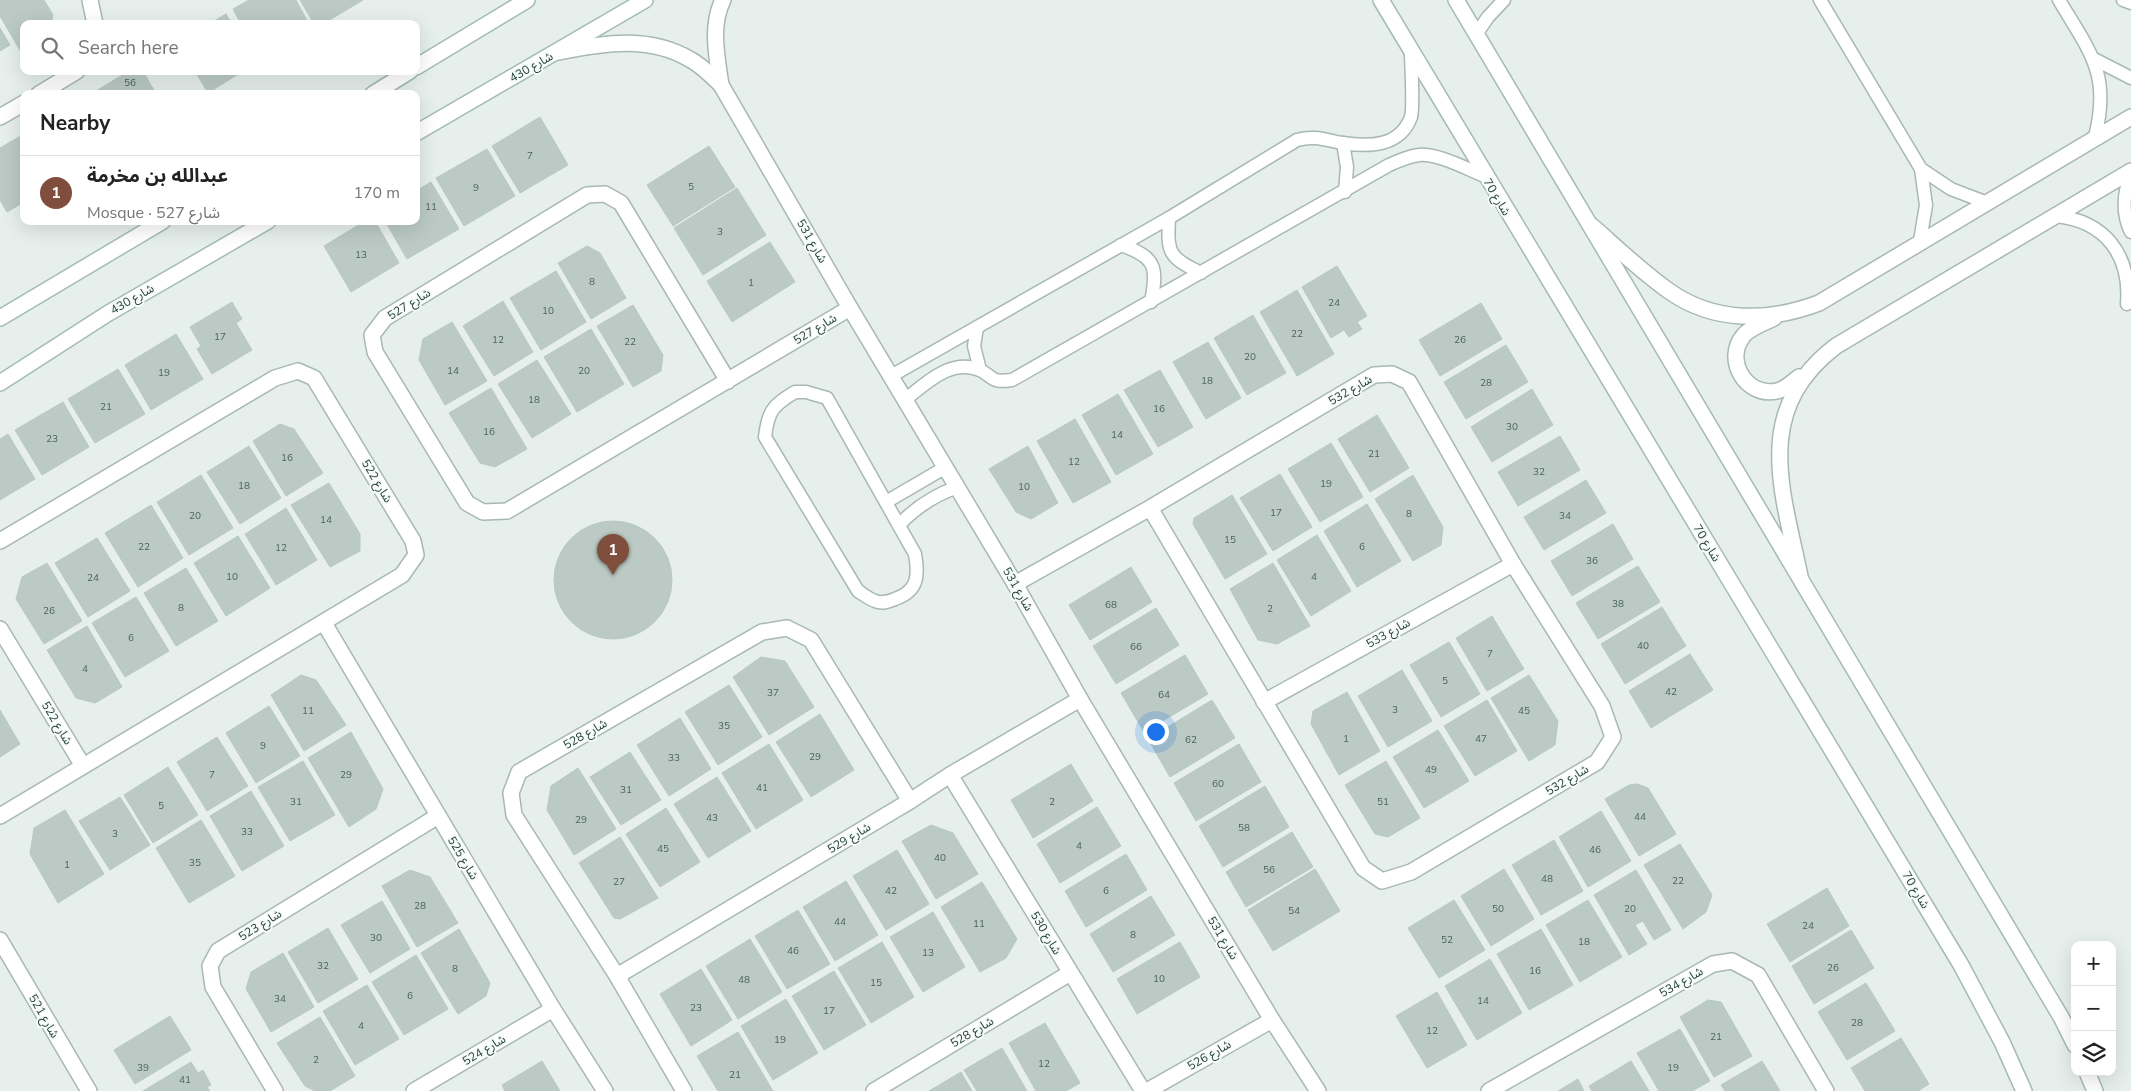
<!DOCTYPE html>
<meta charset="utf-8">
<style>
body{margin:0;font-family:"Nunito Sans","Noto Sans Arabic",sans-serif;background:#f2f2f2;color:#222}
.controls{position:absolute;right:15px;bottom:15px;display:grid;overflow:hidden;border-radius:10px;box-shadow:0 5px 20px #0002}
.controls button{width:45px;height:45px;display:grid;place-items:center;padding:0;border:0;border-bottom:1px solid #e0e0e0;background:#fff;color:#222;font:25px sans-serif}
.you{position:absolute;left:1155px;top:731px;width:18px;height:18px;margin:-12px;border:4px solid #fff;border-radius:50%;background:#1a73e8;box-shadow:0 0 0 8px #1a73e833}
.badge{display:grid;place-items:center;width:32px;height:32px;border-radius:50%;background:#804e3d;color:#fff;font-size:16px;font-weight:700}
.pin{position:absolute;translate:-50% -41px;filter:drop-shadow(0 1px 2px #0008)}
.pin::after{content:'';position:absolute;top:26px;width:18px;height:15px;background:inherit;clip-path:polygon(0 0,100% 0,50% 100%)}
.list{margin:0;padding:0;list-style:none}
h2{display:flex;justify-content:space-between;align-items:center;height:65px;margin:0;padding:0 20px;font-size:21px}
h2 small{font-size:16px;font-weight:400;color:#767676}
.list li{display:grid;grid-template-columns:32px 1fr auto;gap:15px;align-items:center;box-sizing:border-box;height:70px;padding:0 20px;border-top:1px solid #e0e0e0}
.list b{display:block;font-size:19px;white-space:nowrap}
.list p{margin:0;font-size:16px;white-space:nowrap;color:#767676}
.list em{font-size:16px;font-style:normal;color:#767676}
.icon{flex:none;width:28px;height:28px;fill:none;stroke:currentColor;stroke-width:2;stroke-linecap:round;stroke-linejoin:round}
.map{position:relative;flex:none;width:2131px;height:1091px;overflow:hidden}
.search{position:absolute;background:#fff;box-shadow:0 5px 20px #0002;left:20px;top:20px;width:400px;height:55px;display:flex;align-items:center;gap:12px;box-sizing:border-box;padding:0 18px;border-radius:10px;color:#767676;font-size:19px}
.panel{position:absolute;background:#fff;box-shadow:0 5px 20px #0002;left:20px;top:90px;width:400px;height:135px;border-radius:10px}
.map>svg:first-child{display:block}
</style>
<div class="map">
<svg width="2131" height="1091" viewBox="0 0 2131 1091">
<rect width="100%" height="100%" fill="#e6efeb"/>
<!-- building -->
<g fill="#bbcac4" stroke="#b8c9c2">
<path d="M0 0H44L53 15 51 24H24V50L21 52 0 16Z"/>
<path d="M249 0H296L309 24H241L233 9Z"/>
<path d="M300 0H363L323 24H314Z"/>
<path d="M226 14 232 24H209Z"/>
<path d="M0 28 10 45 0 51Z"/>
<path d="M129 71H143L156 94H91Z"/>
<path d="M195 71H243L208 93Z"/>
<path d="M540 117 568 165 520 193 492 146Z"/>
<path d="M24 134V202L7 212 0 200V148Z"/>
<path d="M709 146 735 187 673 226 647 185Z"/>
<path d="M487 149 515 196 464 226 436 178Z"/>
<path d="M431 182 459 229 407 259 385 221H416V191Z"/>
<path d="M737 188 766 235 703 275 674 228Z"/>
<path d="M365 221H375L399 263 351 292 324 246Z"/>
<path d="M770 242 795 282 732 322 707 281Z"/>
<path d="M587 246 600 253 626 298 591 319 558 263Z"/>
<path d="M1337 266 1367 316 1357 322 1362 329 1349 337 1344 330 1331 338 1302 287Z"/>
<path d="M556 271 586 322 541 350 510 298Z"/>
<path d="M1297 290 1334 354 1297 376 1260 312Z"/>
<path d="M503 301 533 352 494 376 463 326Z"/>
<path d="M232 302 242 319 236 323 252 350 212 374 197 349 201 346 190 327Z"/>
<path d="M1481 303 1502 339 1440 376 1419 340Z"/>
<path d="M633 305 663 355 661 371 633 387 597 326Z"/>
<path d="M1253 315 1286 373 1247 395 1214 338Z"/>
<path d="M452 322 487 381 445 405 419 360 423 339Z"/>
<path d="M591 329 624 384 577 412 544 357Z"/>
<path d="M176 334 203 379 151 410 125 365Z"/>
<path d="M1208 342 1241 398 1206 419 1173 362Z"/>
<path d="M1506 345 1528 382 1466 419 1444 382Z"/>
<path d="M537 360 571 414 532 438 498 384Z"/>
<path d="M118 369 145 414 95 443 68 399Z"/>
<path d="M1160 370 1193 427 1158 447 1124 390Z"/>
<path d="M491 388 527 449 495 467 480 463 449 413Z"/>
<path d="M1532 389 1553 425 1492 462 1471 427Z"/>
<path d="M1118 394 1153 454 1116 475 1082 415Z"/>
<path d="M63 402 89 447 42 475 15 430Z"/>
<path d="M1377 415 1409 468 1370 492 1338 439Z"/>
<path d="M1075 419 1111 482 1073 503 1037 441Z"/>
<path d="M280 424 294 429 323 473 286 496 253 441Z"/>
<path d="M8 434 35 479 0 500V439Z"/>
<path d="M1560 436 1580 470 1518 506 1498 472Z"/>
<path d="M1331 443 1363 497 1320 522 1288 469Z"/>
<path d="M249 446 281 498 240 524 207 472Z"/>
<path d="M1028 446 1058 503 1031 519 1016 512 989 469Z"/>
<path d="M1280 474 1312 527 1273 551 1240 498Z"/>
<path d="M201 475 233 528 189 555 157 502Z"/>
<path d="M1413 475 1443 527 1441 545 1413 561 1375 499Z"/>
<path d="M1586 480 1606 513 1544 550 1524 517Z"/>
<path d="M329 483 360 534V551L330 567 291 505Z"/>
<path d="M1232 495 1267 554 1225 579 1193 524 1194 518Z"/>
<path d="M1367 504 1401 561 1357 587 1324 531Z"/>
<path d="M151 505 183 558 138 587 105 533Z"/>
<path d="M286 508 317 560 276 585 245 534Z"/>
<circle cx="613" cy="580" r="59"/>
<path d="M1613 524 1633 559 1572 596 1551 561Z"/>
<path d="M1317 535 1351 591 1311 616 1277 560Z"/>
<path d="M238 536 270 588 226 616 194 563Z"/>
<path d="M97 538 130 591 88 617 55 563Z"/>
<path d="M47 563 82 621 44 644 16 599 22 577Z"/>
<path d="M1273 563 1310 626 1277 644 1258 640 1230 589Z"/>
<path d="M1638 566 1660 602 1598 639 1576 603Z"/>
<path d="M1131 567 1152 602 1090 640 1069 605Z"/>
<path d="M186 568 218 621 176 646 144 593Z"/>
<path d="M136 597 169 651 125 677 92 623Z"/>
<path d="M1662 607 1686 646 1625 684 1601 644Z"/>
<path d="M1156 608 1179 645 1116 684 1093 646Z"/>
<path d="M1492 616 1524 669 1487 691 1456 638Z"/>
<path d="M87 626 122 687 95 703 76 698 47 650Z"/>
<path d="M1449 642 1480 694 1441 717 1410 665Z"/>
<path d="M1690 654 1713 690 1651 728 1629 691Z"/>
<path d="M1185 655 1208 694 1144 732 1121 693Z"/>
<path d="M761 657 785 661 814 707 769 735 733 677Z"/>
<path d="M1402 670 1432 721 1388 747 1358 696Z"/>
<path d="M301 675 316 680 346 725 304 751 271 695Z"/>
<path d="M1529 675 1558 721 1555 745 1529 761 1491 698Z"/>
<path d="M729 685 762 737 718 765 685 712Z"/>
<path d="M1347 692 1380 751 1339 775 1311 724 1313 711Z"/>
<path d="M1212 700 1235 738 1170 777 1148 739Z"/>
<path d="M1487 700 1517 751 1475 776 1444 726Z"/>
<path d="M269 706 300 756 256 783 226 733Z"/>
<path d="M0 710 20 744 0 757Z"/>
<path d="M820 714 854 770 811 797 776 742Z"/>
<path d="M680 718 711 769 669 796 637 745Z"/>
<path d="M1438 730 1469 781 1424 808 1393 757Z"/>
<path d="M351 732 383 789 376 809 349 827 308 758Z"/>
<path d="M217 737 248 786 207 811 177 762Z"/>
<path d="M769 744 803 800 756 829 722 773Z"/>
<path d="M1239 744 1261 782 1196 821 1174 783Z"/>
<path d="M630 752 661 800 621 825 590 777Z"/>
<path d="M303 761 335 815 290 841 258 787Z"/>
<path d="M1386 761 1420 818 1388 837 1375 834 1345 785Z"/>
<path d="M1071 764 1093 801 1033 838 1011 800Z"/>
<path d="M168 767 198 815 153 843 124 795Z"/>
<path d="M578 768 616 829 574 855 547 810 551 786Z"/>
<path d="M717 777 751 831 708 858 674 804Z"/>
<path d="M1637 784 1648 788 1676 834 1639 856 1605 799 1629 785Z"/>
<path d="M1265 786 1289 827 1223 867 1199 826Z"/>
<path d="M251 791 284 846 242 871 210 816Z"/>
<path d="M120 797 150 845 110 870 79 821Z"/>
<path d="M1097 807 1121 846 1060 883 1037 844Z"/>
<path d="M666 808 700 862 660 887 626 834Z"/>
<path d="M65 810 104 874 58 903 30 854 34 828Z"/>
<path d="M1601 811 1631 861 1588 887 1559 837Z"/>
<path d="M201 820 235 876 189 903 156 848Z"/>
<path d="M931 825 953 833 978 874 936 899 902 841Z"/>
<path d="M1292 832 1313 867 1246 907 1226 872Z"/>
<path d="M620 837 658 898 620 919 614 918 579 863Z"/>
<path d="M1554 840 1583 891 1541 915 1512 865Z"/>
<path d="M1680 844 1712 895 1706 912 1683 929 1644 865Z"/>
<path d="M897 850 929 904 886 930 853 876Z"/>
<path d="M1126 854 1147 890 1086 927 1065 891Z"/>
<path d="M1315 869 1340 911 1273 951 1248 910Z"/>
<path d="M1504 869 1534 919 1491 946 1461 896Z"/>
<path d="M410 870 430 877 458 923 417 947 382 886Z"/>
<path d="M1636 870 1671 930 1654 940 1643 921 1635 925 1647 944 1629 955 1594 895Z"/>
<path d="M846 881 878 935 835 961 803 907Z"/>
<path d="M982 882 1017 939 1006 958 980 972 941 907Z"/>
<path d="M1827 888 1849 926 1790 962 1767 924Z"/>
<path d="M1151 896 1175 935 1113 972 1090 934Z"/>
<path d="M1454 900 1485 950 1439 978 1408 928Z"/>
<path d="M1588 900 1622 957 1580 982 1546 925Z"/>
<path d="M382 901 410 949 370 973 341 925Z"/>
<path d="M798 910 830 964 787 989 755 936Z"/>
<path d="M933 912 965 967 923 992 890 937Z"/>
<path d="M328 928 358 979 318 1003 288 952Z"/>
<path d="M459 929 490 983 486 996 458 1014 421 953Z"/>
<path d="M1541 929 1573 985 1529 1010 1497 954Z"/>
<path d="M1851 930 1874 968 1814 1004 1792 966Z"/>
<path d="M750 939 782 992 738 1019 706 966Z"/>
<path d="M882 942 914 997 871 1023 838 968Z"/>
<path d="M1180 942 1200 977 1137 1014 1117 979Z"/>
<path d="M283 953 314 1007 271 1032 246 989 251 972Z"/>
<path d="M416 955 448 1009 404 1035 372 982Z"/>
<path d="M1490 959 1522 1013 1477 1040 1445 986Z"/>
<path d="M701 969 732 1020 691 1046 660 994Z"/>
<path d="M834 971 866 1025 824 1050 792 996Z"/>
<path d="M1866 983 1895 1031 1847 1060 1818 1012Z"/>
<path d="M367 985 399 1039 355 1065 323 1011Z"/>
<path d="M1437 992 1467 1045 1427 1068 1396 1016Z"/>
<path d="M786 999 818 1053 773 1080 741 1026Z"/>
<path d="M1708 1000 1721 1002 1752 1056 1714 1077 1680 1017Z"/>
<path d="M170 1016 191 1050 135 1084 114 1050Z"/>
<path d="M320 1017 355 1076 330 1091H315L305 1086 277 1043Z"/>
<path d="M1045 1023 1080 1083 1066 1091H1036L1009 1043Z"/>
<path d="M1680 1029 1710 1081 1692 1091H1659L1637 1053Z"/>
<path d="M738 1032 773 1091H718L697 1056Z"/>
<path d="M1901 1038 1929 1084 1918 1091H1865L1851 1068Z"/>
<path d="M1002 1048 1027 1091H977L964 1070Z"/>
<path d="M542 1061 560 1091H505L502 1085Z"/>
<path d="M1631 1061 1649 1091H1592L1589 1086Z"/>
<path d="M1762 1061 1780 1091H1725L1721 1085Z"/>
<path d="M191 1062 198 1073 203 1070 211 1085 207 1087 210 1091H143Z"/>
<path d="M961 1072 972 1091H929Z"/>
<path d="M1578 1079 1584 1091H1558Z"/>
</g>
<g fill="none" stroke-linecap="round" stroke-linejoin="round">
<!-- lane casing -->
<g stroke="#a8b8b2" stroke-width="15">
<g id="lane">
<path d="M1820 0 1921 169 1926 205 1920 241"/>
<path d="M2059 0C2090 52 2111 74 2095 137"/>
<path d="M2123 0 2131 3"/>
<path d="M1477 33 1488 17 1504 0"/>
<path d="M2094 59 2131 78"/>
<path d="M1343 143 1347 167 1345 192"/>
<path d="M1921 169 1951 189 1985 202"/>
<path d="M2131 175C2123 193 2122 214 2131 232"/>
<path d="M2056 216C2105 221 2131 255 2127 304"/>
<path d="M1169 218C1167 254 1169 257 1201 273"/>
<path d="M1121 245C1156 257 1158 267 1151 302"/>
<path d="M977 328 974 346 980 370"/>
<path d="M891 376 1169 218 1297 140C1314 135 1326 140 1342 143 1369 147 1400 147 1411 117 1414 107 1411 65 1411 52"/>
<path d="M795 392H806L827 398 915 554C919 576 918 591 895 599 888 602 882 604 875 601 869 599 863 594 858 591L765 437C768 411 773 405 795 392Z"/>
<path d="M906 399C926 383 951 358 980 370 995 378 991 383 1012 380L1389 165C1398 161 1409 156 1419 155 1437 153 1467 169 1485 176"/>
<path d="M886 502 946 467"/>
<path d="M899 525C916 507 934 495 958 487"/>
</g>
</g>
<!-- street casing -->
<g stroke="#a8b8b2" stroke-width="18">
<g id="street">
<path d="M90 0 95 24"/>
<path d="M559 52C603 43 650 35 691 60 702 66 712 76 721 85L850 308 1015 584 1080 699 1272 1020 1318 1091"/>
<path d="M721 85C717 58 710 25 723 0"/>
<path d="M39 94 77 71"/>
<path d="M0 117 24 103"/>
<path d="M1592 226C1617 248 1642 272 1669 291 1714 323 1769 322 1819 303L2131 117"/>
<path d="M1774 318C1764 323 1751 327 1744 335 1723 359 1746 398 1777 391 1786 389 1792 382 1799 377"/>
<path d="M728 381 621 203 605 194 587 195 385 318 372 335 375 352 467 503 483 512 507 511 850 308"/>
<path d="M0 541 275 378 298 371 314 378 413 541 416 555 402 575 0 816"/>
<path d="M1800 576C1782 489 1752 410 1836 346L2131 171"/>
<path d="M1015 584 1150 508 1374 375 1392 374 1409 382 1513 564 1602 706 1613 737 1597 762 1411 872 1382 881 1363 868 1150 508"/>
<path d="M324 623 553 1009 605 1091"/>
<path d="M0 629 83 766"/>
<path d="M1264 702 1513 564"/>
<path d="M950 775 1143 1091"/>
<path d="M0 940 89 1091"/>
<path d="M617 976 910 801 950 775 1080 699"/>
<path d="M275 1091 213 987 210 966 218 951 438 816"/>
<path d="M414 1091 553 1009"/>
<path d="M684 1091 617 976 514 815 511 793 519 772 762 632 787 628 811 640 910 801"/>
<path d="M874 1091 1070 973"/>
<path d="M1147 1091 1272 1020"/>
<path d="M1489 1091 1713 964 1732 961 1758 975 1826 1091"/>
</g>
</g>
<!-- secondary casing -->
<g stroke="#a4bbb3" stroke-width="18">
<g id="secondary">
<path d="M1381 0 1961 965 2002 1042 2024 1091"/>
<path d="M1456 0 2061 1017 2075 1045"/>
<path d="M416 67 527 0"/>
<path d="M373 94 410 71"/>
<path d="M416 133 645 0"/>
<path d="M0 318 163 221"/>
<path d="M0 383 107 314 268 221"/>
<path d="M2087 1072 2095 1091"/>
</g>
</g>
<!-- lane -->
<use href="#lane" stroke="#fff" stroke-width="12"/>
<!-- street -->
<use href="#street" stroke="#fff" stroke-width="15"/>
<!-- secondary -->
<use href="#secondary" stroke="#fff" stroke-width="15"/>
</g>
<g text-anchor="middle" stroke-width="4" stroke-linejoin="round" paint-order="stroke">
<!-- number labels -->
<g font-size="10" fill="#4a645c">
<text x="130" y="86">56</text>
<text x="530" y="159">7</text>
<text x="691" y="190">5</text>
<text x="476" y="191">9</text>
<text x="431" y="210">11</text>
<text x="720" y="235">3</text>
<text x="361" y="258">13</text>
<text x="592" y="285">8</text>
<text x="751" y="286">1</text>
<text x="1334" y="306">24</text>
<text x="548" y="314">10</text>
<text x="1297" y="337">22</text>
<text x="220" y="340">17</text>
<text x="498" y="343">12</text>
<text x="1460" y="343">26</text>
<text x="630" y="345">22</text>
<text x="1250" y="360">20</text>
<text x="453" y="374">14</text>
<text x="584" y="374">20</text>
<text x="164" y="376">19</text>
<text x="1207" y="384">18</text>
<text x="1486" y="386">28</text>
<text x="534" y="403">18</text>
<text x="106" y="410">21</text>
<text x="1159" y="412">16</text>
<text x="1512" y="430">30</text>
<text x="489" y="435">16</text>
<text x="1117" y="438">14</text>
<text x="52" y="442">23</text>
<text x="1374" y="457">21</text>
<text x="287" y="461">16</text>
<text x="1074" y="465">12</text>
<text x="1539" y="475">32</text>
<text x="1326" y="487">19</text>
<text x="244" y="489">18</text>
<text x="1024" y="490">10</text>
<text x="1276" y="516">17</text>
<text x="1409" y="517">8</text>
<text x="195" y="519">20</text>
<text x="1565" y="519">34</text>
<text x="326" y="523">14</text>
<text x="1230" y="543">15</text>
<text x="144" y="550">22</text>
<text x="1362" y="550">6</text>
<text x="281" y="551">12</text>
<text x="1592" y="564">36</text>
<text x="232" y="580">10</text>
<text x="1314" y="580">4</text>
<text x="93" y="581">24</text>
<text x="1618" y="607">38</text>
<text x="1111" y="608">68</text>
<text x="181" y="611">8</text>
<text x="1270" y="612">2</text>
<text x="49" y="614">26</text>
<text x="131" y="641">6</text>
<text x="1643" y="649">40</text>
<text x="1136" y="650">66</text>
<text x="1490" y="657">7</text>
<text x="85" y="672">4</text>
<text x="1445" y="684">5</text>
<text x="1671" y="695">42</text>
<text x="773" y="696">37</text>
<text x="1164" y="698">64</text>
<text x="1395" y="713">3</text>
<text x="308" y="714">11</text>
<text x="1524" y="714">45</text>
<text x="724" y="729">35</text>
<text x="1346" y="742">1</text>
<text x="1481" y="742">47</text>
<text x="1191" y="743">62</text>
<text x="263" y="749">9</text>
<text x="815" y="760">29</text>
<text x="674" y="761">33</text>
<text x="1431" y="773">49</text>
<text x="212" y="778">7</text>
<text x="346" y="778">29</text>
<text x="1218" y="787">60</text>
<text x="762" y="791">41</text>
<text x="626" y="793">31</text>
<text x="296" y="805">31</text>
<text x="1052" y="805">2</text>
<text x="1383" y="805">51</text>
<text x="161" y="809">5</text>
<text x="1640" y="820">44</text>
<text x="712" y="821">43</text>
<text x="581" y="823">29</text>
<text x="1244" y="831">58</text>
<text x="247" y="835">33</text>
<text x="115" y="837">3</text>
<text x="1079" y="849">4</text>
<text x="663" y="852">45</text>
<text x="1595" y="853">46</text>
<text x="940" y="861">40</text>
<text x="195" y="866">35</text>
<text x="67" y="868">1</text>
<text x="1269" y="873">56</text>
<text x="1547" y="882">48</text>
<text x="1678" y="884">22</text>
<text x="619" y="885">27</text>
<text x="891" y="894">42</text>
<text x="1106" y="894">6</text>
<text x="420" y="909">28</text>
<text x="1498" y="912">50</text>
<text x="1630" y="912">20</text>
<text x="1294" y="914">54</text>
<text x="840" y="925">44</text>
<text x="979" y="927">11</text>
<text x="1808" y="929">24</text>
<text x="1133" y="938">8</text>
<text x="376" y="941">30</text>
<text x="1447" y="943">52</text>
<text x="1584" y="945">18</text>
<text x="793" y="954">46</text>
<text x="928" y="956">13</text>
<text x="323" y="969">32</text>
<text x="1833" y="971">26</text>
<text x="455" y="972">8</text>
<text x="1535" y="974">16</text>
<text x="1159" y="982">10</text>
<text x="744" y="983">48</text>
<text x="876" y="986">15</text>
<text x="410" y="999">6</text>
<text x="280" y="1002">34</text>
<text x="1483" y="1004">14</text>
<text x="696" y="1011">23</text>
<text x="829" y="1014">17</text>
<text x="1857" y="1026">28</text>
<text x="361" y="1029">4</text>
<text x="1432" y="1034">12</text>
<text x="1716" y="1040">21</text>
<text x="780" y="1043">19</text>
<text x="316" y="1063">2</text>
<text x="1044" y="1067">12</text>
<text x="143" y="1071">39</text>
<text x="1673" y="1071">19</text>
<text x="735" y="1078">21</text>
<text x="185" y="1083">41</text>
</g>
<!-- street labels -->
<g font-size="12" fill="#24423a" stroke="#f7fbf9">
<text transform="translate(531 67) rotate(-30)" y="4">شارع 430</text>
<text transform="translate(1497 197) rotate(59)" y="4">شارع 70</text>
<text transform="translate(812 241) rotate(60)" y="4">شارع 531</text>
<text transform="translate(132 299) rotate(-30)" y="4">شارع 430</text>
<text transform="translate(409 304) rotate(-32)" y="4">شارع 527</text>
<text transform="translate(815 329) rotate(-31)" y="4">شارع 527</text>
<text transform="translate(1350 390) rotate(-30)" y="4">شارع 532</text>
<text transform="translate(377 481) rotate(59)" y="4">شارع 522</text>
<text transform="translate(1707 543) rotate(59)" y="4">شارع 70</text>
<text transform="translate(1018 589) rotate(60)" y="4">شارع 531</text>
<text transform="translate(1388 633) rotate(-29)" y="4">شارع 533</text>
<text transform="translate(57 723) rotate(59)" y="4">شارع 522</text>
<text transform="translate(585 734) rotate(-30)" y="4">شارع 528</text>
<text transform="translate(1567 780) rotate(-31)" y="4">شارع 532</text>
<text transform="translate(849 838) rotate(-31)" y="4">شارع 529</text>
<text transform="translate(463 858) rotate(59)" y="4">شارع 525</text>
<text transform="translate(1916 890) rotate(59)" y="4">شارع 70</text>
<text transform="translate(260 925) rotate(-32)" y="4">شارع 523</text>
<text transform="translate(1046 933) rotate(59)" y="4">شارع 530</text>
<text transform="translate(1223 938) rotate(59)" y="4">شارع 531</text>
<text transform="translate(1681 982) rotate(-30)" y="4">شارع 534</text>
<text transform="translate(44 1016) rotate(60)" y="4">شارع 521</text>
<text transform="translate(972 1032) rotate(-31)" y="4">شارع 528</text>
<text transform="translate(484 1050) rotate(-31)" y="4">شارع 524</text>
<text transform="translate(1209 1055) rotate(-30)" y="4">شارع 526</text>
</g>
</g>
</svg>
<div class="controls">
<button>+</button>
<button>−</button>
<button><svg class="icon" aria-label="layers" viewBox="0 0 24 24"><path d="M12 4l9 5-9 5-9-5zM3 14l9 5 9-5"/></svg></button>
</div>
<div class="you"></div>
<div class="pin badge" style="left:613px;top:575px">1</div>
<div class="search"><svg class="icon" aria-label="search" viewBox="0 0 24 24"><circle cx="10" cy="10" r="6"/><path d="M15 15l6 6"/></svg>Search here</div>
<section class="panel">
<h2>Nearby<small></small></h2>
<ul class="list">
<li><span class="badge">1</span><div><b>عبدالله بن مخرمة</b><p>Mosque · شارع 527</p></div><em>170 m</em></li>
</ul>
</section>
</div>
